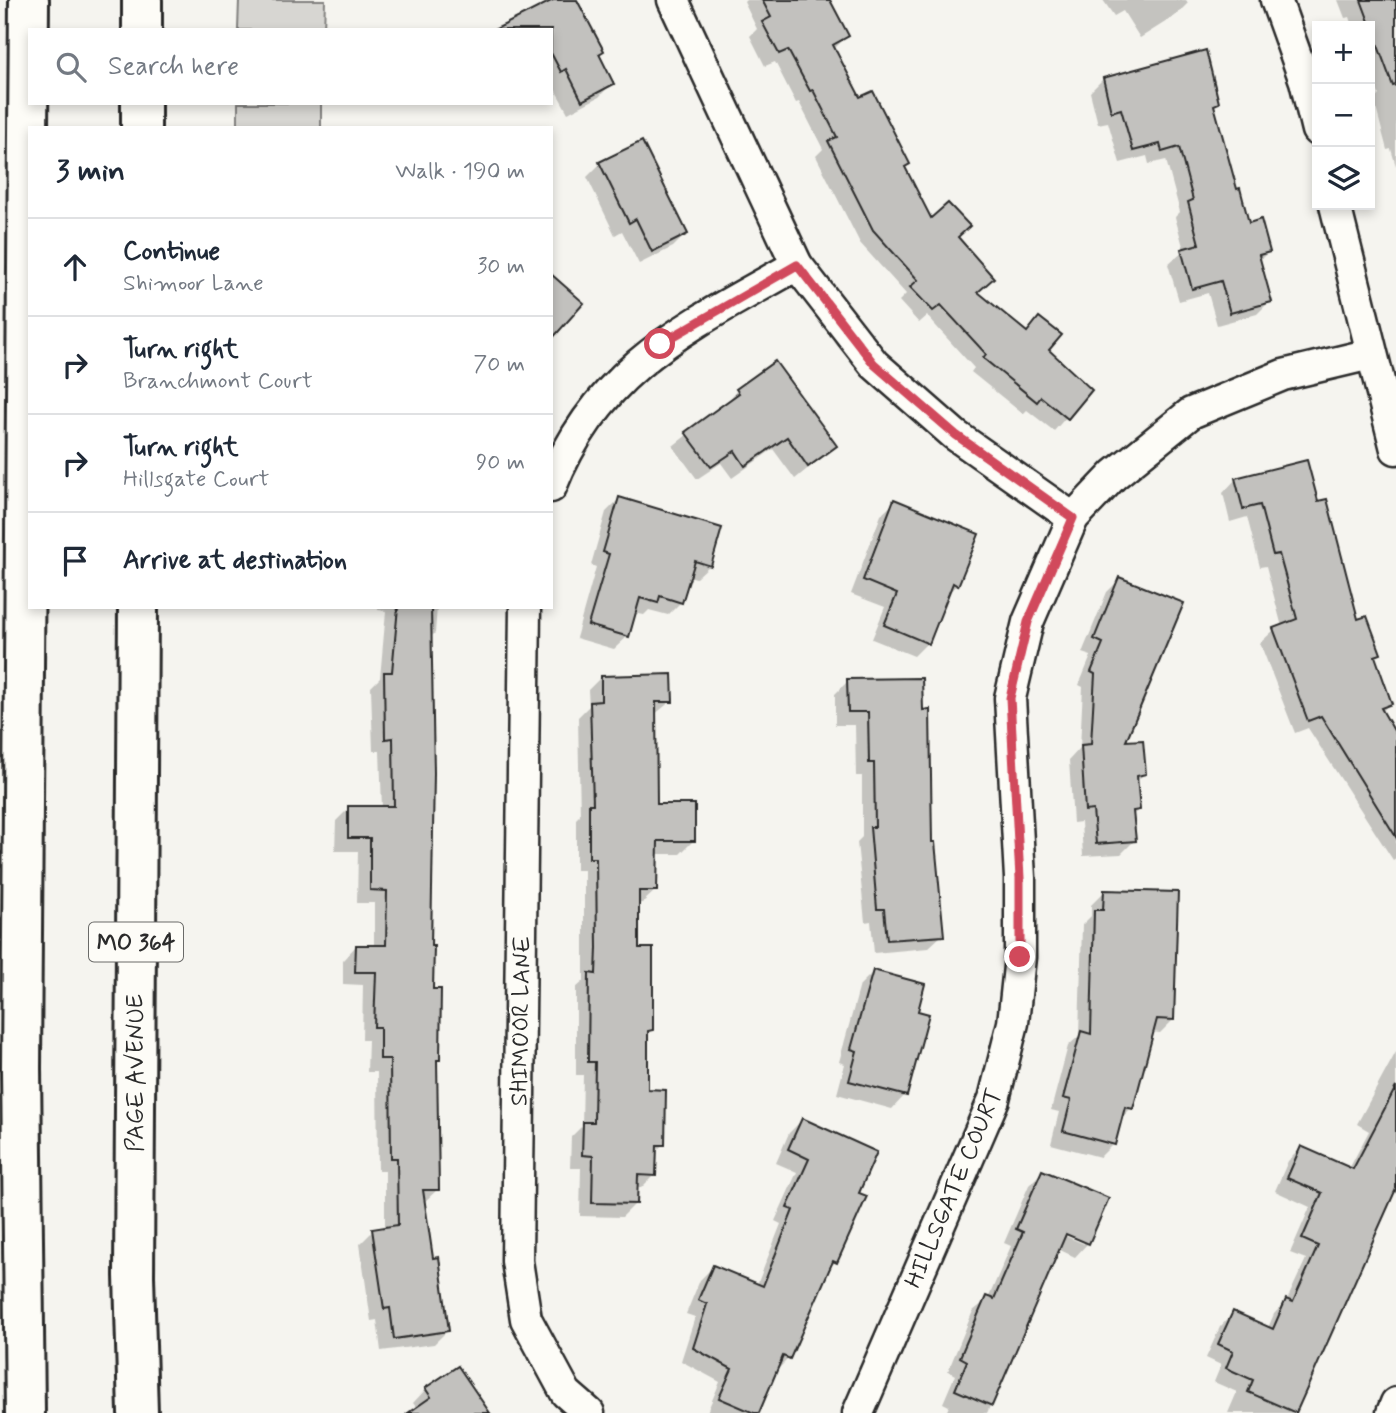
<!DOCTYPE html>
<meta charset="utf-8">
<style>
body{margin:0;font-family:Mynerve,sans-serif;background:#f2f2f3;color:#1f2937}
.controls{position:absolute;right:21px;top:21px;display:grid;overflow:hidden;border-radius:0px;box-shadow:0 4px 10px #0003}
.controls button{width:63px;height:63px;display:grid;place-items:center;padding:0;border:0;border-bottom:2px solid #e0e1e3;background:#fff;color:#1f2937;font:35px sans-serif}
.stop{position:absolute;width:21px;height:21px;margin:-16px;border:5px solid #d1495b;border-radius:50%;background:#fff}
.stop.end{background:#d1495b;border-color:#fff;box-shadow:0 2px 7px #0008}
.list{margin:0;padding:0;list-style:none}
h2{display:flex;justify-content:space-between;align-items:center;height:91px;margin:0;padding:0 28px;font-size:30px}
h2 small{font-size:23px;font-weight:400;color:#747a83}
.list li{display:grid;grid-template-columns:46px 1fr auto;gap:21px;align-items:center;box-sizing:border-box;height:98px;padding:0 28px;border-top:2px solid #e0e1e3}
.list b{display:block;font-size:26px;white-space:nowrap}
.list p{margin:0;font-size:23px;white-space:nowrap;color:#747a83}
.list em{font-size:23px;font-style:normal;color:#747a83}
.icon{flex:none;width:38px;height:38px;fill:none;stroke:currentColor;stroke-width:2;stroke-linecap:round;stroke-linejoin:round}
.map{position:relative;flex:none;width:1396px;height:1413px;overflow:hidden}
.search{position:absolute;background:#fff;box-shadow:0 4px 10px #0003;left:28px;top:28px;width:525px;height:77px;display:flex;align-items:center;gap:18px;box-sizing:border-box;padding:0 24px;border-radius:0px;color:#747a83;font-size:26px}
.panel{position:absolute;background:#fff;box-shadow:0 4px 10px #0003;left:28px;top:126px;width:525px;height:483px;border-radius:0px}
.map>svg:first-child{display:block}
</style>
<div class="map">
<svg width="1396" height="1413" viewBox="0 0 1396 1413">
<rect width="100%" height="100%" fill="#f5f4ef"/>
<filter id="ink" filterUnits="userSpaceOnUse"><feTurbulence type="fractalNoise" baseFrequency=".0143" numOctaves="2"/><feDisplacementMap in="SourceGraphic" scale="14" xChannelSelector="R" yChannelSelector="G"/><feConvolveMatrix kernelMatrix="1 2 1 2 8 2 1 2 1" color-interpolation-filters="sRGB"/></filter>
<g filter="url(#ink)">
<!-- green -->
<g fill="#d7d6d2" stroke="#81807e" stroke-width="2">
<path d="M239 0H325L324 30H238Z"/>
<rect x="238" y="103" width="83" height="25"/>
</g>
<!-- shadow -->
<g fill="#0003" fill-rule="evenodd">
<path d="M557 0H575L612 83 599 97 568 113 551 82V30Z"/>
<path d="M746 0H829L847 36 833 50 859 99 904 168 931 221 956 238 977 293 1026 333 1039 319 1047 350 1090 390 1054 431 1027 410 1023 414 971 372 974 368 927 316 919 323 899 301 906 294 860 243 816 156 823 149 799 102 796 103 775 62 765 66 750 36 757 29 744 2Z"/>
<path d="M1103 0H1186L1188 3 1175 16 1140 38 1123 11 1114 16Z"/>
<path d="M1338 0H1396V166L1391 149 1387 150 1374 100 1379 95 1370 71V26H1353L1350 17 1345 18Z"/>
<path d="M1103 79 1218 103 1213 107 1235 191 1248 225 1268 252 1259 261 1270 301 1257 314 1217 325 1208 293 1179 301 1168 264 1184 250 1175 217 1180 212 1166 160 1149 164 1147 156 1120 163 1108 122 1098 124 1090 92Z"/>
<path d="M641 144 686 234 673 247 639 264 622 231 615 235 587 177 600 164Z"/>
<path d="M737 390 835 446 795 479 773 449 732 478 721 463 697 479 673 446 725 405Z"/>
<path d="M1236 479 1317 504 1357 621 1379 654 1374 659 1390 703 1381 713 1396 737V858L1393 860 1308 728 1295 733 1260 643 1274 630 1282 627 1266 566 1260 567 1247 517 1230 522 1223 493Z"/>
<path d="M619 499 710 565 696 578 689 576 681 602 668 615 649 610 644 615 634 613 628 636 614 649 576 638 596 567 591 565 606 512Z"/>
<path d="M895 502 957 585 946 595 927 643 914 656 872 639 885 607 851 594 881 515Z"/>
<path d="M1120 579 1124 743 1144 774 1136 782 1138 810 1132 816 1134 841 1121 854 1083 856 1081 822 1073 823 1069 760 1080 748 1083 687 1079 685 1091 656 1082 653 1107 592Z"/>
<path d="M378 607H437L435 633 430 638V948L439 1059 435 1063 437 1190 423 1203 432 1260 448 1330 434 1344 381 1351 377 1320 371 1321 360 1244 373 1231 385 1229V1171H378L377 1072H367L368 1040H362L363 985 343 984V960L356 946 374 947V903H357L358 851H335L336 821 349 808H382L380 751H373L371 687 380 678 386 611 378 610Z"/>
<path d="M601 677 671 701 654 715 656 806 693 841 680 854H656V890L642 903 637 904V950L651 1029 646 1034 647 1091 663 1144 655 1153 654 1175 641 1188H635V1204L622 1217 580 1216 581 1168H570L571 1137 582 1126 583 1075H576V988L584 981V870H576V819L580 815 578 717 589 706 588 690Z"/>
<path d="M920 680 931 844 942 935 928 948 874 953 871 921 865 922 857 842 862 837V776H856L855 725H835V694L848 681Z"/>
<path d="M1104 892 1173 1020 1160 1033 1152 1032 1131 1108 1120 1120 1113 1144 1100 1157 1051 1144 1059 1112 1051 1110 1068 1046 1079 1036 1082 925 1091 916V905Z"/>
<path d="M873 972 916 1013 905 1095 892 1109 837 1094 845 1064 839 1062 860 985Z"/>
<path d="M1396 1052V1172L1349 1294 1292 1413H1228L1237 1392 1214 1382 1221 1365 1206 1358 1220 1327 1233 1313 1268 1328 1274 1314 1287 1300 1306 1259 1290 1253 1310 1207 1275 1191 1288 1161 1301 1148 1349 1169 1369 1131 1357 1124Z"/>
<path d="M802 1120 857 1193 835 1262 827 1270 789 1358 775 1372 757 1413H711L707 1412 720 1382 681 1361 695 1317 686 1314 700 1280 713 1267 757 1285 781 1224 775 1221 797 1172 776 1163 789 1133Z"/>
<path d="M1042 1172 1088 1243 1075 1257 1058 1249 987 1413H946L949 1406 943 1403 955 1375 948 1371 973 1311 988 1299 1011 1246 1004 1243 1029 1185ZM1059 1229 1084 1240V1244L1058 1233Z"/>
<path d="M426 1389 488 1413H416L419 1411 413 1403Z"/>
</g>
<!-- building -->
<g fill="#c2c1be" stroke="#2b2b2b" stroke-width="2">
<path d="M553 0H577L604 51 599 54 614 84 582 101 566 69 561 72 551 53V30H494Z"/>
<path d="M762 0H830L849 36 833 45 860 97 873 91 910 164 905 167 931 218 948 203 970 226 958 237 994 278 978 292 1027 332 1039 317 1062 335 1049 350 1092 390 1068 419 1041 397 1037 402 983 358 986 354 941 305 933 311 910 287 918 280 873 230 828 141 837 137 813 90 810 91 788 50 779 54 762 22 771 17Z"/>
<path d="M1361 0H1396V85L1393 86Z"/>
<path d="M1206 50 1219 103 1214 105 1237 189 1240 188 1249 223 1261 219 1270 252 1259 255 1272 302 1230 313 1221 281 1192 289 1181 249 1199 244 1188 202 1193 200 1179 147 1162 152 1160 144 1133 151 1121 109 1111 112 1103 78Z"/>
<path d="M642 141 688 234 652 252 636 219 629 223 599 162Z"/>
<path d="M551 274 584 303 551 340Z"/>
<path d="M775 361 837 446 808 467 787 437 745 466 735 451 711 467 685 432 739 393 736 389Z"/>
<path d="M1307 460 1318 501 1327 499 1358 619 1367 616 1381 654 1375 656 1392 704 1381 708 1396 734V837L1321 716 1308 721 1273 628 1297 619 1279 554 1273 555 1260 505 1243 509 1235 478Z"/>
<path d="M619 497 722 528 711 566 695 561 682 603 660 596 658 603 640 598 629 637 588 625 609 554 603 552Z"/>
<path d="M894 499 979 534 958 586 953 583 929 644 884 625 897 594 863 580Z"/>
<path d="M1119 577 1184 603 1126 741 1143 740 1146 774 1137 776 1140 810 1133 811 1136 841 1096 844 1093 810 1085 811 1081 745 1091 744 1095 674 1091 672 1103 643 1094 639Z"/>
<path d="M398 607H431L434 773 431 946H434L433 989H441L440 1060H437L439 1190H423L433 1258 439 1257 449 1331 394 1339 390 1308 384 1309 372 1229 398 1225 397 1158H391L390 1059H380V1027H374L376 972H355L356 945H386L387 891 370 890V838H348V806H394L393 738 385 739 384 672H392Z"/>
<path d="M672 674 673 702H656L657 804H695V841H658L657 891H639V948H653V1030L648 1031V1089L666 1090 665 1145H657L656 1176 638 1175 637 1204 592 1203 593 1156 582 1155 583 1122H594L595 1062H588L589 973 596 974 597 948 596 858H589V804H593L590 702 601 701V676Z"/>
<path d="M922 678 923 710 930 709 932 842H935L944 936 887 940 884 909H877L870 827H875L874 763H869L868 712H848L847 679Z"/>
<path d="M1104 890 1178 892 1174 1020 1157 1019 1133 1109 1125 1107 1115 1145 1063 1131 1071 1100 1063 1098 1081 1031 1091 1034 1094 910H1103Z"/>
<path d="M873 970 925 984 918 1011 929 1014 907 1096 849 1081 857 1051 851 1049Z"/>
<path d="M1396 1087V1189L1296 1413 1248 1392 1253 1380 1226 1368 1233 1351 1218 1344 1233 1311 1273 1329 1286 1299 1293 1302 1318 1246 1302 1239 1322 1193 1287 1178 1301 1146 1353 1169Z"/>
<path d="M802 1118 877 1152 859 1193 867 1196 837 1263 833 1261 790 1359 783 1356 759 1413H754L719 1398 732 1369 693 1348 707 1304 698 1300 713 1265 763 1286 793 1210 787 1208 809 1159 788 1149Z"/>
<path d="M1042 1170 1109 1198 1089 1244 1066 1234 992 1406 955 1390 967 1361 960 1357 986 1296 994 1299 1023 1232 1016 1229Z"/>
<path d="M458 1366 490 1413H408L431 1397 425 1388Z"/>
</g>
<g fill="none" stroke-linecap="round" stroke-linejoin="round">
<!-- street casing -->
<g stroke="#2b2b2b" stroke-width="35">
<g id="street">
<path d="M673 0 797 265 874 364 955 435 1073 518"/>
<path d="M1276 0 1305 81 1317 130"/>
<path d="M1335 205 1396 449"/>
<path d="M551 487C599 365 690 326 797 265"/>
<path d="M525 607 517 1261 526 1319 566 1393 589 1413"/>
<path d="M858 1413 994 1099 1013 1023 1020 957V878L1010 698 1028 622 1073 518 1114 475 1191 413 1283 375 1371 354"/>
<path d="M1392 1413 1396 1403"/>
</g>
</g>
<!-- highway casing -->
<g stroke="#2b2b2b" stroke-width="44">
<g id="highway">
<path d="M142 30V0"/>
<path d="M141 128V103"/>
<path d="M25 1413 21 1069 29 0"/>
<path d="M138 1413 134 1276 138 607"/>
</g>
</g>
<!-- street -->
<use href="#street" stroke="#fdfcf7" stroke-width="30"/>
<!-- highway -->
<use href="#highway" stroke="#fdfcf7" stroke-width="38"/>
</g>
</g>
<g fill="none" stroke-linecap="round" stroke-linejoin="round" filter="url(#ink)">
<!-- route -->
<path stroke="#d1495b" stroke-width="9" d="M660 344 797 265 874 364 956 435 1073 518 1028 622 1010 698 1020 878V957"/>
</g>
<g text-anchor="middle" stroke-width="5" stroke-linejoin="round" paint-order="stroke">
<!-- shield labels -->
<rect fill="#fdfcf7" stroke="#6a6a68" stroke-width="2" x="89" y="922.5" width="94" height="39" rx="5"/>
<g font-size="23" font-weight="bold" fill="#2b2b2b">
<text x="136" y="950">MO 364</text>
</g>
<!-- street labels -->
<g font-size="24" fill="#2b2b2b" stroke="#fdfcf7">
<text transform="translate(520 1021) rotate(-89)" y="8">SHIMOOR LANE</text>
<text transform="translate(135 1073) rotate(-90)" y="8">PAGE AVENUE</text>
<text transform="translate(953 1188) rotate(-67)" y="8">HILLSGATE COURT</text>
</g>
</g>
</svg>
<div class="controls">
<button>+</button>
<button>−</button>
<button><svg class="icon" aria-label="layers" viewBox="0 0 24 24"><path d="M12 4l9 5-9 5-9-5zM3 14l9 5 9-5"/></svg></button>
</div>
<div class="stop" style="left:660px;top:344px"></div>
<div class="stop end" style="left:1020px;top:957px"></div>
<div class="search"><svg class="icon" aria-label="search" viewBox="0 0 24 24"><circle cx="10" cy="10" r="6"/><path d="M15 15l6 6"/></svg>Search here</div>
<section class="panel">
<h2>3 min<small>Walk · 190 m</small></h2>
<ul class="list">
<li><svg class="icon" aria-label="ahead" viewBox="0 0 24 24"><path d="M12 20V5M6 11l6-6 6 6"/></svg><div><b>Continue</b><p>Shimoor Lane</p></div><em>30 m</em></li>
<li><svg class="icon" aria-label="right" viewBox="0 0 24 24"><path d="M7 20v-9h11M14 6l5 5-5 5"/></svg><div><b>Turn right</b><p>Branchmont Court</p></div><em>70 m</em></li>
<li><svg class="icon" aria-label="right" viewBox="0 0 24 24"><path d="M7 20v-9h11M14 6l5 5-5 5"/></svg><div><b>Turn right</b><p>Hillsgate Court</p></div><em>90 m</em></li>
<li><svg class="icon" aria-label="arrive" viewBox="0 0 24 24"><path d="M6 21V4h12l-3 4 3 4H6"/></svg><div><b>Arrive at destination</b></div></li>
</ul>
</section>
</div>
